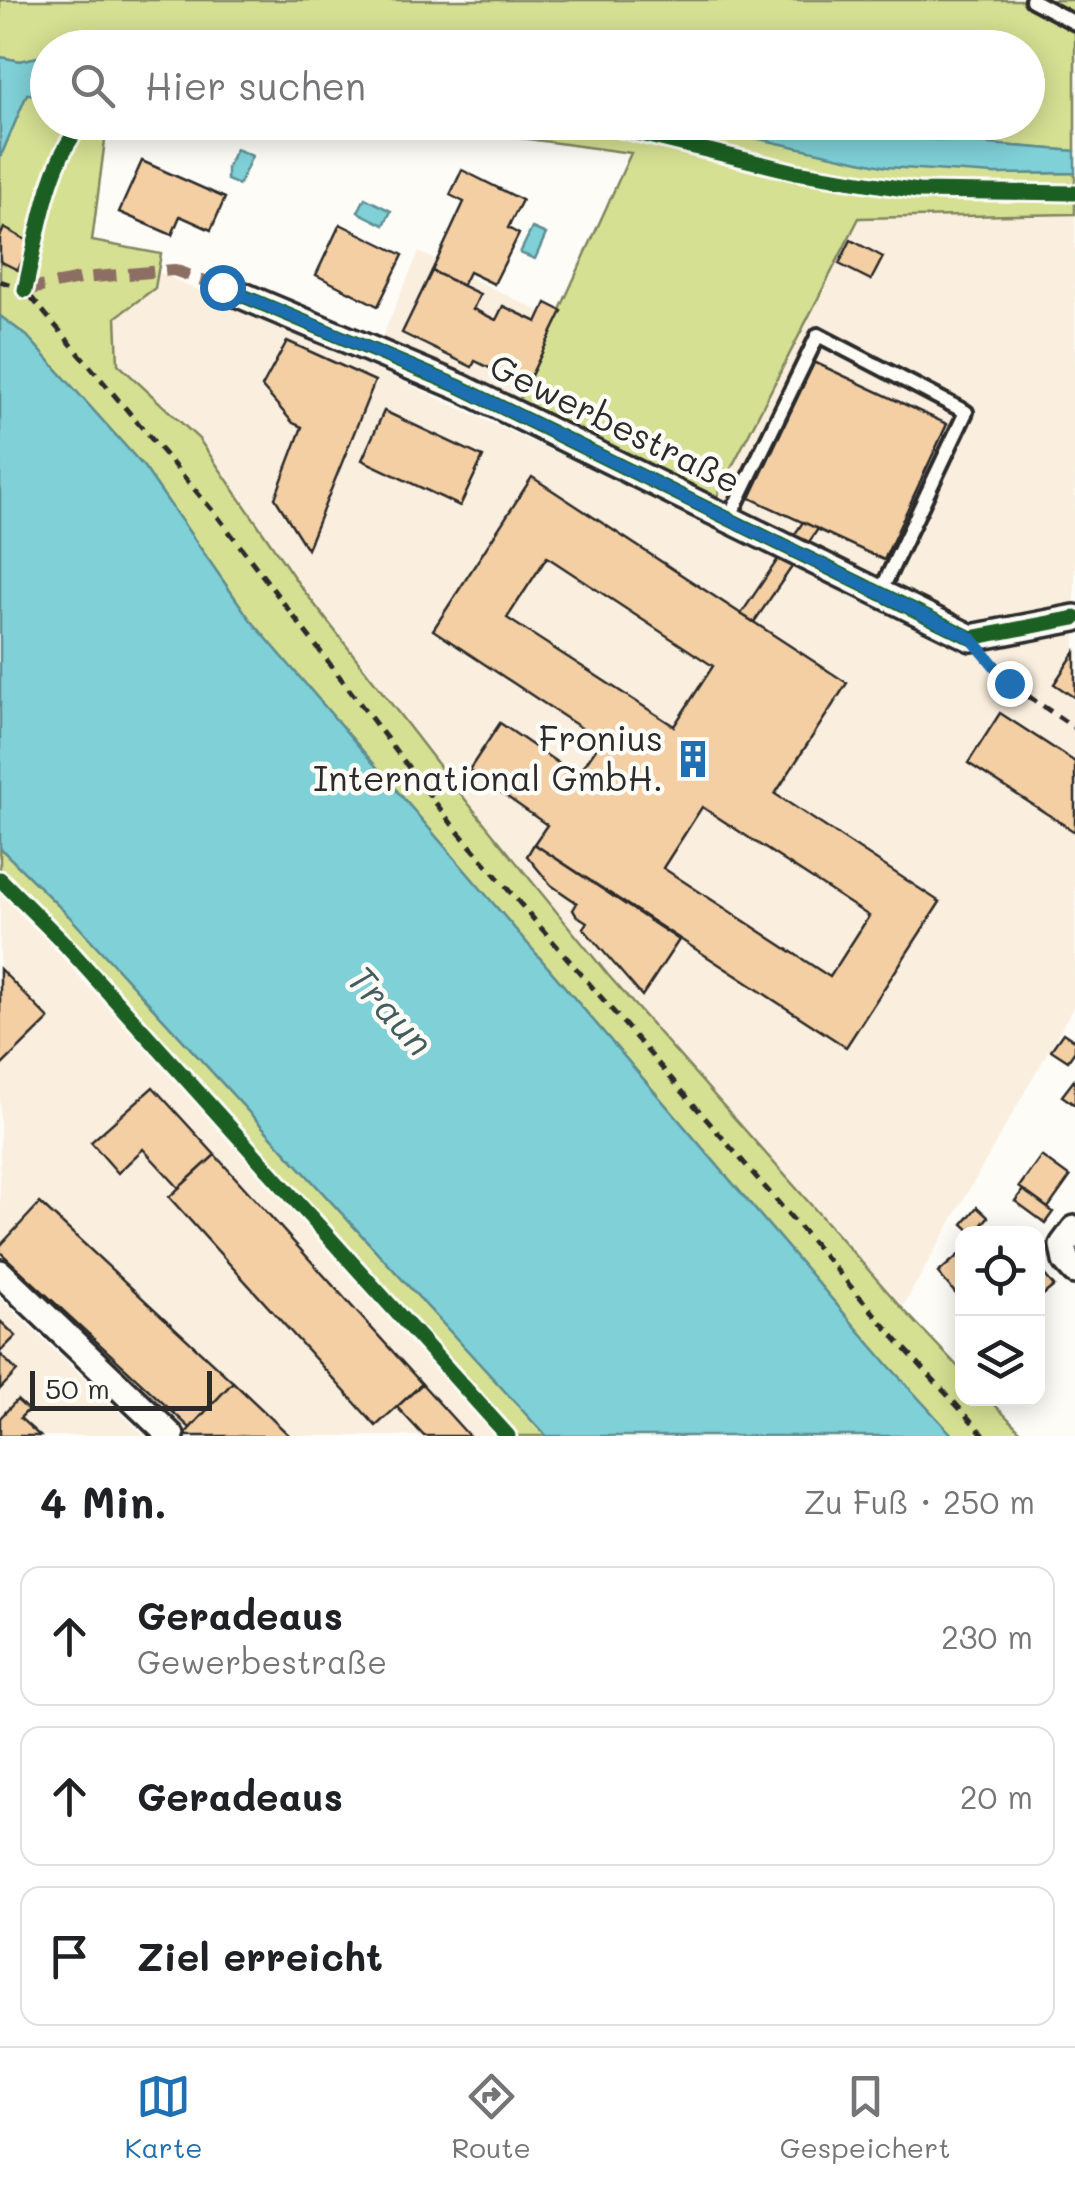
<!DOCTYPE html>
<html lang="de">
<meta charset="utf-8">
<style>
body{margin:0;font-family:Mali,sans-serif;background:#f2f2f2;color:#202124}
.controls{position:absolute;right:30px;bottom:30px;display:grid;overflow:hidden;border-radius:20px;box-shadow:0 5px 25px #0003}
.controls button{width:90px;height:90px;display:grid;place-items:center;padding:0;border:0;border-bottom:2px solid #e0e0e0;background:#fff;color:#202124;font:50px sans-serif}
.scale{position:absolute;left:30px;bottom:25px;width:182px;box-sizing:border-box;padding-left:10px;border:5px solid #2b2b2b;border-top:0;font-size:28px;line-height:35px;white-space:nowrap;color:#2b2b2b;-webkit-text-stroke:8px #fdfcf7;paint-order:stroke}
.stop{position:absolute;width:30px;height:30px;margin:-22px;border:8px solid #1f6fb2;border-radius:50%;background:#fff}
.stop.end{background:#1f6fb2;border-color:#fff;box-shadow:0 2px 10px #0008}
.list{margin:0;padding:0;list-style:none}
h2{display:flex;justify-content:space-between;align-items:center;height:130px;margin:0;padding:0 40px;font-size:42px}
h2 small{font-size:32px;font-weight:400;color:#757577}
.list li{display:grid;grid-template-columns:65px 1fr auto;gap:30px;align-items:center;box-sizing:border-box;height:140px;margin:0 20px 20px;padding:0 20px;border:2px solid #e0e0e0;border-radius:20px}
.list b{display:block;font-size:38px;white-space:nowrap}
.list p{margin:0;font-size:32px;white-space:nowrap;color:#757577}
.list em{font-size:32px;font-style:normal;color:#757577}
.icon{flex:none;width:55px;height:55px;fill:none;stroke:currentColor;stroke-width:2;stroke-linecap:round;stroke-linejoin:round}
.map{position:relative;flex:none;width:1075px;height:1436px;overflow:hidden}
.search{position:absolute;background:#fff;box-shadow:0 5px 25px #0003;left:30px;right:30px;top:30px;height:110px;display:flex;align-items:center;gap:25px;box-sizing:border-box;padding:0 35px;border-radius:55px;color:#757577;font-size:38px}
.sheet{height:610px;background:#fff}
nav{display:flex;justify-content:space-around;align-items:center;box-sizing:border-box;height:140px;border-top:2px solid #e0e0e0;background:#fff;font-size:28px;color:#757577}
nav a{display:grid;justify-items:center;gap:5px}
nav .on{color:#1f6fb2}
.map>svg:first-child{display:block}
</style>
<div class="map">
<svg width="1075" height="1436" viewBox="0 0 1075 1436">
<rect width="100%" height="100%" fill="#fdfcf7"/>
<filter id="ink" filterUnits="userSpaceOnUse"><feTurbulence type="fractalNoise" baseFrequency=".01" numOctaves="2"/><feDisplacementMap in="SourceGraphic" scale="20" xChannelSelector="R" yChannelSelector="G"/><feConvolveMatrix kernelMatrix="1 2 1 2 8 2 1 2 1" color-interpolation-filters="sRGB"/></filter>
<g filter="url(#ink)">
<!-- built -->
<g fill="#faeede">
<path d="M1075 214V1004L902 1308 608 975 468 803 298 583 199 439 118 364 116 317 154 288 158 272 382 372 704 522 859 218Z"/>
<path d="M419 252 557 320 515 409 379 344Z"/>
<path d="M0 890 504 1436H178L0 1265Z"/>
<path d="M0 1298 59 1355 145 1436H0Z"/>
</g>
<!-- green -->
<g fill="#d5e093" stroke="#80865f" stroke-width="2.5">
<path d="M0 0H1075V151L926 139 802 123 1028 122V48H315C226 44 137 48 48 48L47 55 20 61 0 57Z"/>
<path d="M27 94H47L48 122H686L767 140 994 174 1075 173V214L859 218 716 498 515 409 631 153 447 128 106 132 92 241 161 254 155 288 116 317 118 364 199 439 298 583 468 803 608 975 902 1308 962 1371V1398L989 1399 1025 1436H953L889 1366 249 618 144 467 27 336 0 316V158Z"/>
<path d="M0 848 69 916 546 1436H517L274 1165 47 918 0 871Z"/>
</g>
<!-- water -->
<g fill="#7fd0d7" stroke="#5d8e92" stroke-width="2.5">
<path d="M47 55V94H27L0 158V57L20 61Z"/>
<path d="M686 123H802L926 139 1075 151V173L994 174 887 167Z"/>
<path d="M236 149 252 156 239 185 227 180V168Z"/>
<path d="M365 198 391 211 384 225 358 212Z"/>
<path d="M532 228 546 234 535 259 520 253Z"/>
<path d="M0 316 27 336 144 467 249 618 889 1366 953 1436H546L69 916 0 848Z"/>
</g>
<!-- building -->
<g fill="#f4cfa4" stroke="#2b2b2b" stroke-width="2.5" fill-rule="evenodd">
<path d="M142 161 225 198 211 230 180 216 172 235 119 212Z"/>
<path d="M462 170 522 200 508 228 519 234 494 284 469 272 462 286 432 271 464 202 450 195Z"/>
<path d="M340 224 403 255 378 306 316 275Z"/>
<path d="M4 228 30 242 18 270 0 261V237Z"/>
<path d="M851 240 883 257 871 280 839 264Z"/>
<path d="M432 271 480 294 473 309 496 320 503 306 537 322 546 303 562 311 526 386 475 361 472 367 402 333Z"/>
<path d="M287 341 375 381 307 549 275 498 302 427 293 423 262 387Z"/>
<path d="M814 362 947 424 884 560 750 498Z"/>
<path d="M384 411 483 457 460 506 362 460Z"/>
<path d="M532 477 847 683 775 794 940 902 846 1047 534 844 547 825 469 770 500 723 577 776 601 741 433 630ZM547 557 713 666 674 726 507 618ZM702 807 869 916 830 977 663 868Z"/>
<path d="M803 522 818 529 754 622 741 614Z"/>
<path d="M1075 652V698L1054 684Z"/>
<path d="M1000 713 1075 762V832L968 763Z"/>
<path d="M534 844 679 940 642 996 583 928 587 922 576 915 573 910 577 903 551 885 527 856Z"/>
<path d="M0 969 49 1019 0 1067Z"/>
<path d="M1063 1033 1075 1041V1051L1068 1061 1051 1050Z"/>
<path d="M1075 1079V1105L1062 1096Z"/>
<path d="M153 1087 215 1155 179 1188 143 1149 118 1173 91 1142Z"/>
<path d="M215 1155 422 1384 376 1426 169 1197Z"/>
<path d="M1041 1156 1070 1177 1048 1208 1019 1187Z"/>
<path d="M1023 1190 1053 1212 1045 1223 1015 1201Z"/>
<path d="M40 1203 233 1382 190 1428 0 1252V1246Z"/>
<path d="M977 1207 988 1217 974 1234 963 1224Z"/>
<path d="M962 1252V1301L938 1273Z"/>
<path d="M1038 1267 1054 1286 1038 1299Z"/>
<path d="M0 1321 16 1336 0 1352Z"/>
<path d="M0 1354 17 1371 0 1389Z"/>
<path d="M233 1382 290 1436H183Z"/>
<path d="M422 1384 469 1436H424L397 1407Z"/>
<path d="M17 1400 28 1410 20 1418 40 1436H0V1418Z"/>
</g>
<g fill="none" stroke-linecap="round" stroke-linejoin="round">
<!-- lane casing -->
<g stroke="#2b2b2b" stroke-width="20">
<g id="lane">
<path d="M1032 0 1075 23"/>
<path d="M729 518 818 335 966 412 880 593"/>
</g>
</g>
<!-- street casing -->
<g stroke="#2b2b2b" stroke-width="32">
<g id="street">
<path d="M222 287 460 387 971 638 1075 618"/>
<path d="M1075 1229 1063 1245 1066 1261 1075 1271"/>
<path d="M0 1273 171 1436"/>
</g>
</g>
<!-- path -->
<g stroke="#2b2b2b" stroke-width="5" stroke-dasharray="10 8" stroke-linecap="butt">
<path d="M0 281 25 290 218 517 454 827 897 1340 985 1436"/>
<path d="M989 659 1009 683 1075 728"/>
<path d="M0 879 61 940 508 1436"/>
</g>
<!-- lane -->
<use href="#lane" stroke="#fdfcf7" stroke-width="12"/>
<!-- street -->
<use href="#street" stroke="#fdfcf7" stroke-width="25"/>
<!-- quiet -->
<path stroke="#8d6e63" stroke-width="12" stroke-dasharray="25 12" stroke-linecap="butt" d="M27 284 25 290 84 278 174 270 222 287"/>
<!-- cycleway casing -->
<g stroke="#fdfcf7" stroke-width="21">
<g id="cycleway">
<path d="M591 122 796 172 918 191 1075 193"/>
<path d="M222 287 460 387 971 638 1075 618"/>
<path d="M25 290C36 244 49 150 86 122"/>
<path d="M0 879 61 940 508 1436"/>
</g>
</g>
<!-- cycleway -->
<use href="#cycleway" stroke="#1b5e20" stroke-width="15"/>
</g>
</g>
<g fill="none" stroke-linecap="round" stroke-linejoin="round" filter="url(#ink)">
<!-- route -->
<path stroke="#1f6fb2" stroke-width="12" d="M222 287 460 387 971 638 1009 683"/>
</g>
<!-- icons -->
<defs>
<g id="building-bare" transform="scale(3)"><path d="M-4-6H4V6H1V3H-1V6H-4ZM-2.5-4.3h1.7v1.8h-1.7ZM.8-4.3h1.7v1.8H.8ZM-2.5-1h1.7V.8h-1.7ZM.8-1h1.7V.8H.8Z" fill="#1f6fb2" stroke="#fdfcf7" stroke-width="2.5" paint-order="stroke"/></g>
</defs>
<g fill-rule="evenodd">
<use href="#building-bare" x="693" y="759"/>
</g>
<g text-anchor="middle" stroke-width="9" stroke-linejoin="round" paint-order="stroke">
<!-- street labels -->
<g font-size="35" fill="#2b2b2b" stroke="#fdfcf7">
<text transform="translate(615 424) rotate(26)" y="12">Gewerbestraße</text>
</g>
<!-- poi labels -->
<g font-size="35" fill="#2b2b2b" stroke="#fdfcf7" text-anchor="end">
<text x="663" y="751">Fronius<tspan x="663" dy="40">International GmbH.</tspan></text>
</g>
<!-- water labels -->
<g font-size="38" font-style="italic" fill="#445d5f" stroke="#fdfcf7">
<text transform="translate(390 1011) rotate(48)" y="13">Traun</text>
</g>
</g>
</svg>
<div class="controls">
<button><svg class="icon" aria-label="locate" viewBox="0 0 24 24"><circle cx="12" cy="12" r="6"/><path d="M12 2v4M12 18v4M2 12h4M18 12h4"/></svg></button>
<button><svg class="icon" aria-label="layers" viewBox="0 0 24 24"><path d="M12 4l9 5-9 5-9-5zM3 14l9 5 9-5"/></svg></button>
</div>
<div class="scale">50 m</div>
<div class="stop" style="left:222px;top:287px"></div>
<div class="stop end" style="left:1009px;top:683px"></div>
<div class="search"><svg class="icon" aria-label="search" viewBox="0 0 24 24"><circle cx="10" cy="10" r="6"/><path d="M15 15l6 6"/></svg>Hier suchen</div>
</div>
<section class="sheet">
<h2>4 Min.<small>Zu Fuß · 250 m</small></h2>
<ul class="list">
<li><svg class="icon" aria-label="ahead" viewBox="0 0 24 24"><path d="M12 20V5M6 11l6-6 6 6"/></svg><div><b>Geradeaus</b><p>Gewerbestraße</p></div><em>230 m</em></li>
<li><svg class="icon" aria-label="ahead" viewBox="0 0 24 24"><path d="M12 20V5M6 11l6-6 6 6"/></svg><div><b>Geradeaus</b></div><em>20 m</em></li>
<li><svg class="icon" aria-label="arrive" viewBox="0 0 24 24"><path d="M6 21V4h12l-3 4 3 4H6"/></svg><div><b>Ziel erreicht</b></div></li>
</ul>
</section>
<nav>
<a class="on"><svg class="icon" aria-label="map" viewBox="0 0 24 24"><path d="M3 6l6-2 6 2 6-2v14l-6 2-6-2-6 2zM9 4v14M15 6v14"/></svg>Karte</a>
<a><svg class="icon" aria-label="directions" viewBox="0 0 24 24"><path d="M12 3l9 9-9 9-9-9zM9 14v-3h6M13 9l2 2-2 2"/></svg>Route</a>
<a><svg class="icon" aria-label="saved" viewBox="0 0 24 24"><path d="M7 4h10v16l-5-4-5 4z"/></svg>Gespeichert</a>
</nav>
